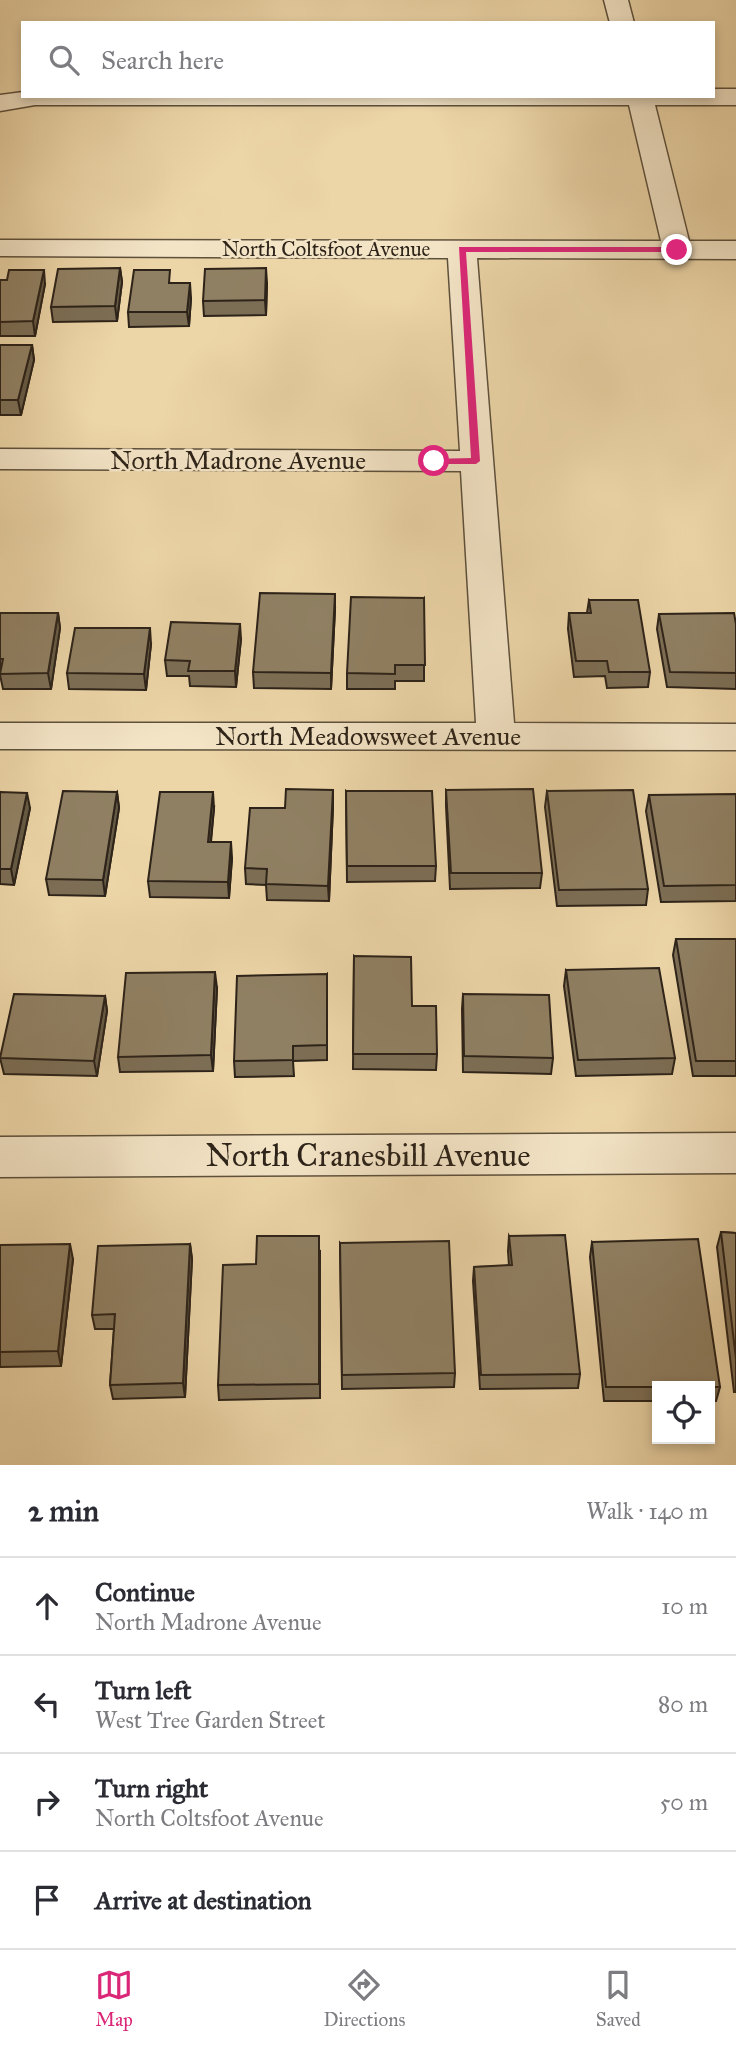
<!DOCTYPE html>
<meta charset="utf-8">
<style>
body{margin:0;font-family:"IM FELL Great Primer",serif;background:#f2f2f3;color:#2b2b33}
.controls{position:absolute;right:21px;bottom:21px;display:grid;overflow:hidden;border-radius:0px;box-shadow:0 4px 10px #0003}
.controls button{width:63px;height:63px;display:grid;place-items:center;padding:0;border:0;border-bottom:2px solid #e1e1e2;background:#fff;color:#2b2b33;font:35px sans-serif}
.stop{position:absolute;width:21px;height:21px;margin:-16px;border:5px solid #db2777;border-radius:50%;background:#fff}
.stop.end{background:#db2777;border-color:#fff;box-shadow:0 2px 7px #0008}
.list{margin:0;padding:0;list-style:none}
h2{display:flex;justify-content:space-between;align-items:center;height:91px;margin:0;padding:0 28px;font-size:30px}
h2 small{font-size:23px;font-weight:400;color:#7c7c81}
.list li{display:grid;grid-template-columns:46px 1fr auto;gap:21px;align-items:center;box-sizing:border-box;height:98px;padding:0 28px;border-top:2px solid #e1e1e2}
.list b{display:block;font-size:26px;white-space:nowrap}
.list p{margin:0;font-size:23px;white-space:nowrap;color:#7c7c81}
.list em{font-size:23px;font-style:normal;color:#7c7c81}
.icon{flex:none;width:38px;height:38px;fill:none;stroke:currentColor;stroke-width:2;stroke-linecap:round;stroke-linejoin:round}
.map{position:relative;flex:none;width:736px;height:1465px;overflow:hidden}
.search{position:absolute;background:#fff;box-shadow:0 4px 10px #0003;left:21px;right:21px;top:21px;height:77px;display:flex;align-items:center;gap:18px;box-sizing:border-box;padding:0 24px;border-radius:0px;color:#7c7c81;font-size:26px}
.sheet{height:483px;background:#fff}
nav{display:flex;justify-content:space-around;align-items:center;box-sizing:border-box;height:98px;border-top:2px solid #e1e1e2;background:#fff;font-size:19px;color:#7c7c81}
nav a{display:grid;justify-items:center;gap:4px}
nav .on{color:#db2777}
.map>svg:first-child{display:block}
</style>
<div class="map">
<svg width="736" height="1465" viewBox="0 0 736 1465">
<rect width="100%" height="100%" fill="#ecd5a7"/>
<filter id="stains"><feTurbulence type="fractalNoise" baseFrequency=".00286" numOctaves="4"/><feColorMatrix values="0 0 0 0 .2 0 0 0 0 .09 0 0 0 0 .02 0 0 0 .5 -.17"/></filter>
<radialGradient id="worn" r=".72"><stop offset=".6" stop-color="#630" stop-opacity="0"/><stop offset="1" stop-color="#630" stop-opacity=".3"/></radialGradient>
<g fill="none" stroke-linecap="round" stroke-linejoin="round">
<!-- minor casing -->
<g stroke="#5d503c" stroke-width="3">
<g id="minor">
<path d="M604 0H628L634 23H610Z"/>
<path d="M713 89H736V105H655L689 241H736V259L477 258 514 723 736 724V750L0 749V723H476L461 471 0 469V449L460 451 448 258 0 256V240L661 241 629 105H35L0 111V95L23 92V96H713Z"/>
<path d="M736 1133V1173L0 1177V1137Z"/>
</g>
</g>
<!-- minor -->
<use href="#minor" fill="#f3e4c6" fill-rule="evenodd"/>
</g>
<!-- wall -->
<g fill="#7c6e55" stroke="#2d2319" stroke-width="2">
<path d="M120 268 122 282 117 321 53 322 51 307Z"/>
<path d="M0 280 45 284 35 336H0Z"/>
<path d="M171 283 191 298 189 326 129 327 128 312Z"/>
<path d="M267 283 266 315 204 316 203 301Z"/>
<path d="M0 345H32L34 360 21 415H0Z"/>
<path d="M424 598V681H395V689H347V673Z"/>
<path d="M589 600 650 672 648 687 607 688 605 676 574 677 568 629 569 613H587Z"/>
<path d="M335 609 331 689 254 688 253 672Z"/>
<path d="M0 613H58L60 628 51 689H3L0 675Z"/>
<path d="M659 614 736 624V689L667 687 657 629Z"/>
<path d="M241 639 236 687 190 686 189 676H167L165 660Z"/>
<path d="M151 644 146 690 69 689 67 673Z"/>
<path d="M446 790 542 873 540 888 450 889 446 806Z"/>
<path d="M346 791 436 866 435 881 347 882Z"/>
<path d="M547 791 648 889 646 905 557 906 545 807Z"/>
<path d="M0 792 30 808 14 885 0 884Z"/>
<path d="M117 792 119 808 105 896 49 895 46 879Z"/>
<path d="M649 795 736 796V901L661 902 646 811Z"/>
<path d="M333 806 329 901 267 900 266 885 246 884 245 868 285 808Z"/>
<path d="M214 808 211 842 232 858 229 898 150 897 148 881Z"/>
<path d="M676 939H736V1076H693L673 955Z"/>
<path d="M354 956 412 1006 437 1054 436 1070 353 1069Z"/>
<path d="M566 970 675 1058 672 1074 576 1076 564 986Z"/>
<path d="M327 974V1060L293 1061 294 1076 235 1077 234 1061Z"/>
<path d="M217 988 213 1071 120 1072 118 1057Z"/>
<path d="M463 994 553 1058 551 1074 463 1072 462 1009Z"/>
<path d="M105 996 107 1011 97 1076 4 1074 0 1058Z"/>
<path d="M721 1232 736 1233V1392H734L717 1247Z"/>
<path d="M509 1236 580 1374 578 1388 480 1389 473 1281 474 1267 509 1266 508 1251Z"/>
<path d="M592 1242 720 1387 716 1401H710V1386H657V1401H604L590 1257Z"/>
<path d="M340 1243 455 1373 454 1387 342 1389Z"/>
<path d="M190 1244 192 1259 185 1397 113 1399 110 1385 114 1329H95L92 1315Z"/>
<path d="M0 1245 73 1259 61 1366 0 1367Z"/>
<path d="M320 1251V1398L219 1400 218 1385 256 1264Z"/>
</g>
<!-- shaded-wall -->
<g fill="#655a45" stroke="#2d2319" stroke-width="2">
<path d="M120 268 122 282 117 321 115 306Z"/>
<path d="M266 268 267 283 266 315 265 300Z"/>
<path d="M44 270 45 284 35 336 33 321Z"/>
<path d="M190 283 191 298 189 326 187 312Z"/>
<path d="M32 345 34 360 21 415 18 400Z"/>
<path d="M335 594V609L331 689V673Z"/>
<path d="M58 613 60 628 51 689 48 673Z"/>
<path d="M240 624 241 639 236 687 235 671Z"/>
<path d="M150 628 151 644 146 690 144 674Z"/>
<path d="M333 790V806L329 901 328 886Z"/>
<path d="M117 792 119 808 105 896 103 880Z"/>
<path d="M213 792 214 808 209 858 208 842Z"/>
<path d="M27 793 30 808 14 885 11 869Z"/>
<path d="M231 842 232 858 229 898 228 882Z"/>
<path d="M215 972 217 988 213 1071 211 1055Z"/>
<path d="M105 996 107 1011 97 1076 94 1061Z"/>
<path d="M70 1244 73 1259 61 1366 58 1351Z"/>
<path d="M190 1244 192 1259 185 1397 183 1383Z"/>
</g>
<!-- building -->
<g fill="#908063" stroke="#2d2319" stroke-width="2">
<path d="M120 268 115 306 51 307 58 269Z"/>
<path d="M266 268 265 300 203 301 205 269Z"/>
<path d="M9 270H44L33 321 0 322V280H7Z"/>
<path d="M134 270H170L169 283H190L187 312H128Z"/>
<path d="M0 345H32L18 400H0Z"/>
<path d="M260 593 335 594 331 673 253 672Z"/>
<path d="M351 597 424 598 425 665H395V674L347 673Z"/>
<path d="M589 600H638L650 672H609L607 661H576L569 613H591Z"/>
<path d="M0 613H58L48 673 0 674 3 659H0Z"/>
<path d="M734 613 736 624V673L670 672 659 614Z"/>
<path d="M171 622 240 624 235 671H188L190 661 165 660Z"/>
<path d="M75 628H150L144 674 67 673Z"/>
<path d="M286 789 333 790 328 886 266 884 267 869 245 868 250 808H285Z"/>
<path d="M533 789 542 873H451L446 790Z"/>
<path d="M633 790 648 889 559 890 547 791Z"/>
<path d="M63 791 117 792 103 880 46 879Z"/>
<path d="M346 791H432L436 866H347Z"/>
<path d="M0 792 27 793 11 869H0Z"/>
<path d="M160 792H213L208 842H231L228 882 148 881Z"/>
<path d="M736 794V885L664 886 649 795Z"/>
<path d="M676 939H736V1061H696Z"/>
<path d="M354 956 411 957 412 1006H436L437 1054H353Z"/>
<path d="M659 968 675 1058 578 1060 566 970Z"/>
<path d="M215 972 211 1055 118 1057 126 973Z"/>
<path d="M327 974V1045L293 1046V1060L234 1061 237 976Z"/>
<path d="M14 994 105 996 94 1061 0 1058Z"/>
<path d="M463 994 549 995 553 1058 464 1056Z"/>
<path d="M721 1232 736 1233V1359Z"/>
<path d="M565 1235 580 1374 481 1375 474 1267 512 1265 509 1236Z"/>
<path d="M257 1236H319V1384L218 1385 223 1265 256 1264Z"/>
<path d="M698 1239 720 1387H606L592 1242Z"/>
<path d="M449 1241 455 1373 342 1375 340 1243Z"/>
<path d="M70 1244 58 1351 0 1352V1245Z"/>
<path d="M190 1244 183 1383 110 1385 115 1314 92 1315 98 1246Z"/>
</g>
<!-- route -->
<path fill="#db2777" d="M459 247H677L682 250 677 252H466L480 461 476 464H434L430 463V459L471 458Z"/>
<g text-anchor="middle" stroke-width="5" stroke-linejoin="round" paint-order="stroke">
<!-- far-street labels -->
<g font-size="21" fill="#2d2319" stroke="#f3e4c6">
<text x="326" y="256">North Coltsfoot Avenue</text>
</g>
<!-- street labels -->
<g font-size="26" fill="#2d2319" stroke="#f3e4c6">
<text x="238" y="469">North Madrone Avenue</text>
<text x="368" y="745">North Meadowsweet Avenue</text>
</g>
<!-- near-street labels -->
<g font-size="32" fill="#2d2319" stroke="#f3e4c6">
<text x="368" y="1166">North Cranesbill Avenue</text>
</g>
</g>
<rect width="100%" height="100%" filter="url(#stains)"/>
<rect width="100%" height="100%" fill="url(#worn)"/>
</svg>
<div class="controls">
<button><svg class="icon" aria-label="locate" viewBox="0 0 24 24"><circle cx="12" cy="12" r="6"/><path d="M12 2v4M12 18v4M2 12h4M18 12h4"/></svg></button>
</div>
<div class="stop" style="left:434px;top:461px"></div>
<div class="stop end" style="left:677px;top:250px"></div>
<div class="search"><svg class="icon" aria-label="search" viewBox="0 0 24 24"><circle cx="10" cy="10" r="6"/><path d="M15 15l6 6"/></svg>Search here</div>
</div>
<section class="sheet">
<h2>2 min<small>Walk · 140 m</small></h2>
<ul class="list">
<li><svg class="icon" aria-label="ahead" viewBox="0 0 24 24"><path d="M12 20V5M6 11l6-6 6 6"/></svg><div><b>Continue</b><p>North Madrone Avenue</p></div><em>10 m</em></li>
<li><svg class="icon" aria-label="left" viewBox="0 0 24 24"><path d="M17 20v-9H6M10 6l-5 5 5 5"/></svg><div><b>Turn left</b><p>West Tree Garden Street</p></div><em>80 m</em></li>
<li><svg class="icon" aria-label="right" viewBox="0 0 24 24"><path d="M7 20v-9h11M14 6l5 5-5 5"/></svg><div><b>Turn right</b><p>North Coltsfoot Avenue</p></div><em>50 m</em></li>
<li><svg class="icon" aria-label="arrive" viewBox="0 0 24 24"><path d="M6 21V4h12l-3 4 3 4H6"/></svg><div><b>Arrive at destination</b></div></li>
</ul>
</section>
<nav>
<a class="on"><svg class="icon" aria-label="map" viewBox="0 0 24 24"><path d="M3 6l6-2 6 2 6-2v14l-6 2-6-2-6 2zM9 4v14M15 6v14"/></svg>Map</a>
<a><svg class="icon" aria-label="directions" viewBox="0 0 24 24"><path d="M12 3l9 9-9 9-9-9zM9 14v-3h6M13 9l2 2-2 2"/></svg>Directions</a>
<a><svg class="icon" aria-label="saved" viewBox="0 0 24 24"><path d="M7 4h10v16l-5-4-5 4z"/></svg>Saved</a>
</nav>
